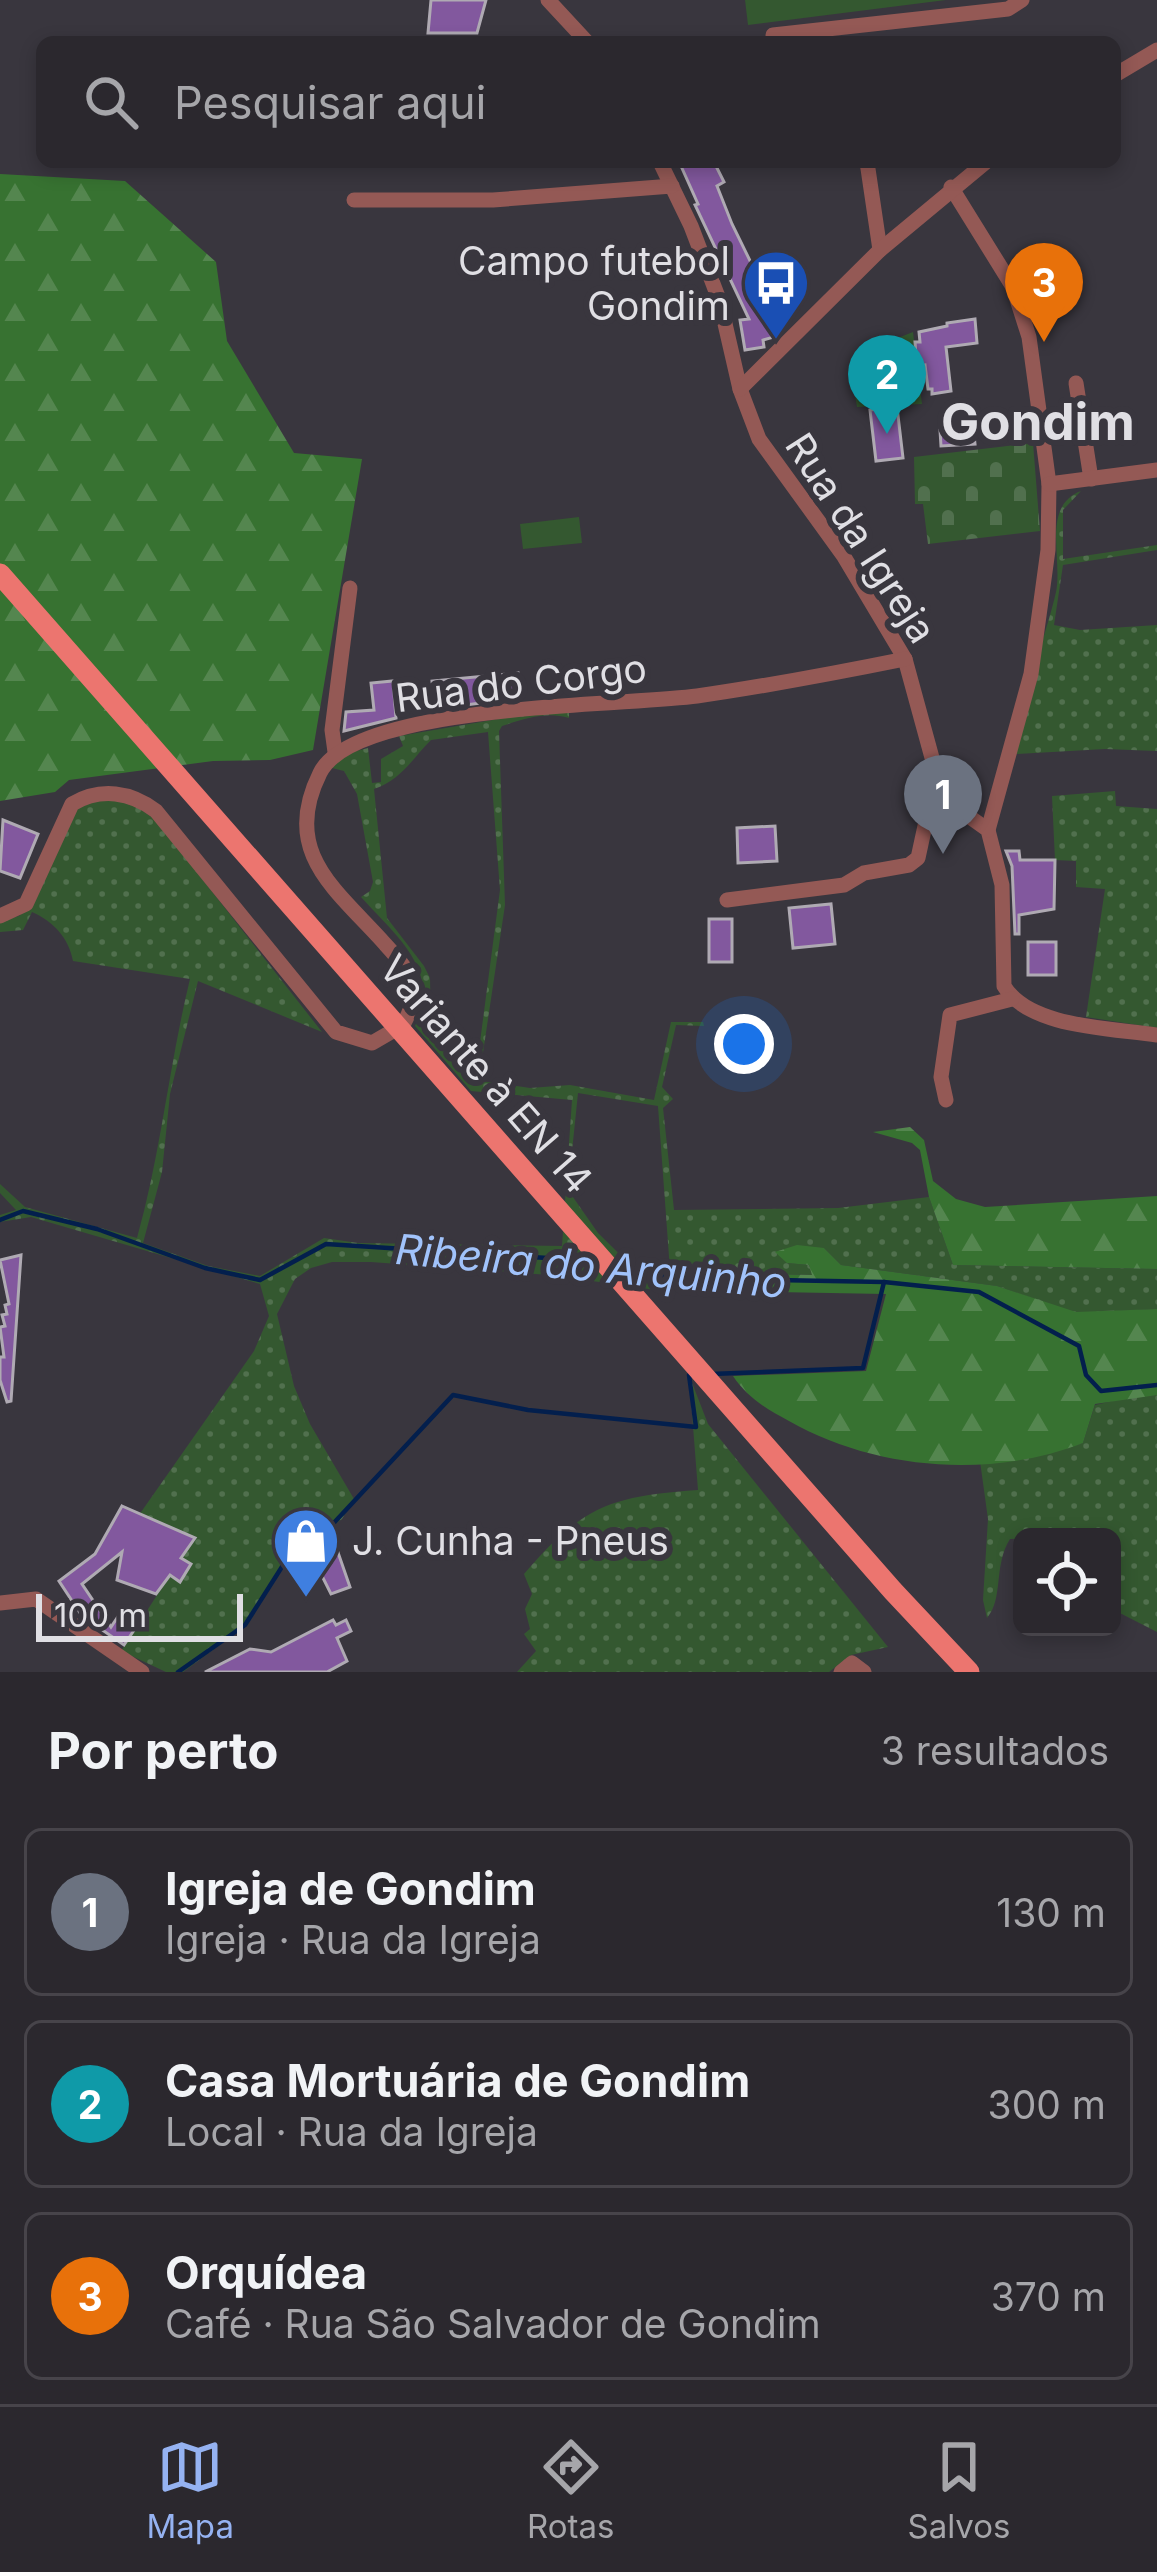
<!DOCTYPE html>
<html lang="pt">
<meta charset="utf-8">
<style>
body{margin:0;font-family:Inter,sans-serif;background:#37343a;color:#f1f3f6}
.controls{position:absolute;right:36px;bottom:36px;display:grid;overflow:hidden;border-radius:18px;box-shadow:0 6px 18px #0003}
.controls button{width:108px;height:108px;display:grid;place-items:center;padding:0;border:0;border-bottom:3px solid #47444a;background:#2b282e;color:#f1f3f6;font:60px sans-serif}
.scale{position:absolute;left:36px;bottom:30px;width:207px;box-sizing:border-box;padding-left:12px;border:6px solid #e0dfe4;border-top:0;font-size:33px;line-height:42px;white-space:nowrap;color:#e0dfe4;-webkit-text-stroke:9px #39363e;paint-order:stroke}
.you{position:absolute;left:744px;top:1044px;width:42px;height:42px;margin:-30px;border:9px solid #fff;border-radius:50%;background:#1a73e8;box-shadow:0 0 0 18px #1a73e833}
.badge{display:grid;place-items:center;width:78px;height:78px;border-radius:50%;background:#95b2f1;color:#fff;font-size:39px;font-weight:700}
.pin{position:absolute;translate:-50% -99px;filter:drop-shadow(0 3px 6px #0008)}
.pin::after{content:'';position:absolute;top:63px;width:42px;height:36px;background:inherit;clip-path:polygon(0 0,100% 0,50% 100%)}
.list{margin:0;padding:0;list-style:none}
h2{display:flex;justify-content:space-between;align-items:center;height:156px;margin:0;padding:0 48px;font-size:51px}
h2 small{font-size:39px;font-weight:400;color:#a6a6aa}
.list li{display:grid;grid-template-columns:78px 1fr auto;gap:36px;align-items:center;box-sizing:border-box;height:168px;margin:0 24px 24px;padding:0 24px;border:3px solid #47444a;border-radius:18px}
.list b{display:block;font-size:45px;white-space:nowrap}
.list p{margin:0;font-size:39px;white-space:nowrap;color:#a6a6aa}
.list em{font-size:39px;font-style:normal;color:#a6a6aa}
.icon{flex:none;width:66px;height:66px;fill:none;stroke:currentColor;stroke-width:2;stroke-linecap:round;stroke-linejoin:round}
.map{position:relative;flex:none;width:1157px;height:1672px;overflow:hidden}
.search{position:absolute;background:#2b282e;box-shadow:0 6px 18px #0003;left:36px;right:36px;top:36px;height:132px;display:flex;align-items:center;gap:30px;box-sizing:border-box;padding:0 42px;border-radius:18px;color:#a6a6aa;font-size:45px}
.sheet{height:732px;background:#2b282e}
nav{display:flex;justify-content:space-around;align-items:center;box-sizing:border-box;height:168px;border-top:3px solid #47444a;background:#2b282e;font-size:33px;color:#a6a6aa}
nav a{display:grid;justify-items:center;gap:6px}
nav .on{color:#95b2f1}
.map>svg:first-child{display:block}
</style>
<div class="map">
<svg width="1157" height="1672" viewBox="0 0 1157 1672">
<defs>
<pattern id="grass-dots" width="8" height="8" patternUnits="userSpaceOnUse" patternTransform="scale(3)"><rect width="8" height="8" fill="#345830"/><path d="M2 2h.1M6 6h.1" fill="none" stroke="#51704e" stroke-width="1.8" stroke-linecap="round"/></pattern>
<pattern id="forest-firs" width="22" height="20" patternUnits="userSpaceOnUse" patternTransform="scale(3)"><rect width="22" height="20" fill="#377231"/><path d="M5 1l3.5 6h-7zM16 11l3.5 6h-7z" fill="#54864f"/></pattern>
<pattern id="cemetery-stones" width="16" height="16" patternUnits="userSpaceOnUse" patternTransform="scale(3)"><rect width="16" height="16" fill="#345830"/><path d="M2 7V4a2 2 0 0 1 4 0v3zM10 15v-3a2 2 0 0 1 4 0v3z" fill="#51704e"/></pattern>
</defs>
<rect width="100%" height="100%" fill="#39363e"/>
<!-- grass -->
<g fill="url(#grass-dots)">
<path d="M1081 491 1063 510V559L1157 545V550L1063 565 1054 625 1080 630 1157 625V751L1105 749 1017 754C1015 715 1047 634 1056 592 1063 559 1041 506 1081 491Z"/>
<path d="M534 713H569V718C546 711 524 719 502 726L499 731 505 905 481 1066 477 1065 500 890 488 732 431 740C412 759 401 780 374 789L387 918 424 966 430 978 431 1030 457 1068 481 1081 530 1088 570 1085 654 1100 671 1022H703L704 1026 676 1025 662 1087 673 1099 663 1108 674 1210 838 1208 929 1197 953 1265 1157 1269V1309L1076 1313 997 1286 841 1265 824 1248 787 1263 809 1265 813 1275 670 1270 658 1106 578 1093 568 1190 598 1233 656 1290 550 1275 371 1262H332L311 1268 295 1279 277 1314 294 1386 310 1424 354 1499 342 1519 297 1553 278 1574 248 1624 183 1672H166L121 1651 170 1575 179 1581 181 1558 139 1515 254 1351 269 1316 260 1284 31 1217 0 1222V1215L16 1210 0 1193V1184L25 1207 137 1238C161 1153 169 1065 190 979L73 961C69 938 53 921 32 912L23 930 0 932V921L19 916 26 909 75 808C113 793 124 797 156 820L322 1032 198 981 170 1094 162 1172 143 1243 208 1266 260 1276 324 1238 358 1243 562 1246 572 1100 471 1091 415 1026C443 971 395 935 361 897L370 891 373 882 357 794 344 771 332 768 345 754 368 748 372 783 381 782V759L403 746 399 736Z"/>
<path d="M1115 791 1116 806 1157 809V1028L1086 1017 1105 889 1076 887V861L1055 860 1052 796Z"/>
<path d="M689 1375 708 1424 888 1647 851 1655 829 1672H517L536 1651 524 1634 530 1629 525 1609 532 1594 524 1574C582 1506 611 1496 698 1490Z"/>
<path d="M1140 1395H1157V1632L1112 1609V1537L1010 1539C993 1566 1004 1598 987 1618L983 1600 988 1519 980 1461 1017 1460 1083 1443 1095 1405Z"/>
</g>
<!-- forest -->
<g fill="url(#forest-firs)">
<path d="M0 174 125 181 216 262 227 341 294 453 362 459 313 750 270 760 213 761 69 780 55 792 0 801Z"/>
<path d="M910 1127 924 1140 933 1181 956 1199 985 1207 1157 1196V1269L953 1265 929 1197 920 1150 912 1143 873 1132Z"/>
<path d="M797 1245 824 1248 841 1265 997 1286 1076 1312 1157 1309V1395L1095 1404 1083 1443C990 1479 875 1470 789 1421 766 1409 747 1397 733 1376L866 1371 886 1294 656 1290 634 1265 725 1273 812 1275 809 1265 787 1263 775 1252Z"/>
</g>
<!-- cemetery -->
<path fill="url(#cemetery-stones)" d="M1033 443 1040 531 928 544 923 504H915L914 457Z"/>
<!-- garden -->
<g fill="#345830">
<path d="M745 0H946L748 25Z"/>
<path d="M913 332 922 404 857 407 855 395 900 390 895 339Z"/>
<path d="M579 517 582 543 523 549 520 524Z"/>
</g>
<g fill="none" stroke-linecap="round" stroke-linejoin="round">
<!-- stream -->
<g stroke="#031f4d" stroke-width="4.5">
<path d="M0 1220 23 1211 97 1229 205 1268 260 1280 326 1244 563 1259 597 1265"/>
<path d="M620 1269 672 1278 884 1282 979 1292 1079 1346 1086 1375 1101 1391 1157 1385"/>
<path d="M711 1374 863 1368 884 1282"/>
<path d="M178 1672 245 1625 292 1551 330 1527 453 1395 528 1410 696 1427 689 1375H693"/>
</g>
</g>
<!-- building -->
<g fill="#82589e" stroke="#afaab3" stroke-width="3">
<path d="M431 0H486L477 33H428Z"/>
<path d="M689 162H714L724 182 717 186 732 224 758 277 762 275 771 293 774 337 763 340 764 347 745 350 740 320 749 319 695 205 698 204 681 166Z"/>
<path d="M975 319 977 343 946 347 951 391 932 394V389H928L925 365 917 366 915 342H920L919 332 947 326V323Z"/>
<path d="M897 407 903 458 876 461 870 410Z"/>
<path d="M971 408 975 444 941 446 940 430 956 428 954 410Z"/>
<path d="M518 673 520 698 434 709 432 681Z"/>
<path d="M393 681 396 718 344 731 346 712 374 710 371 683Z"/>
<path d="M3 820 38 834 20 878 0 871Z"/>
<path d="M775 826 777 861 738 863 737 828Z"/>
<path d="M1006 851H1019L1020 860H1055L1054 909 1019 915V934H1015L1012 866Z"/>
<path d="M831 904 835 944 793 948 789 908Z"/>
<rect x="709" y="919" width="23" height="43"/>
<rect x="1028" y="942" width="28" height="33"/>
<path d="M21 1255 11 1401 7 1402 0 1380V1357H4L0 1327 5 1326 2 1315 7 1314 5 1305 9 1304 0 1260Z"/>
<path d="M122 1506 195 1538 181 1558 191 1564 180 1582 170 1575 156 1594 117 1580 122 1552 82 1584 111 1627 123 1609 141 1620 124 1645 82 1616 59 1581 95 1554Z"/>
<path d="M333 1538 350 1587 331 1594 311 1554Z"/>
<path d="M333 1620 336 1625 346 1620 351 1631 337 1638 347 1661 327 1672H205L250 1649 271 1652Z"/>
</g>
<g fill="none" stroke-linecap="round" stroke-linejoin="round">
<!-- minor -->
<g stroke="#945955" stroke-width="15">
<path d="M548 0 587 42"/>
<path d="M773 35 1008 9 1022 0"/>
<path d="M1115 75 1157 50"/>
<path d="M660 162 691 226 720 302 740 389 759 439 843 555 905 659 943 798 988 830 1002 885 1004 986C1029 1028 1112 1028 1157 1035"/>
<path d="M867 162 880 250"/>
<path d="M951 187 1013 287 1029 337 1049 484 1048 550 1031 674 988 830"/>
<path d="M354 200H493L672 186"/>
<path d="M1076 383 1091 479"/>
<path d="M740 389 880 250 986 162"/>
<path d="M1049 484 1157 470"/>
<path d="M335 752 332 730 350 588"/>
<path d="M727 900 844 885 864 873 909 865 918 858 928 812 943 798"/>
<path d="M0 916 26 904 72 804C101 787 131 792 156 811L336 1032 372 1043 403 1025C408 1016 414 1002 413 991 412 973 397 957 385 944 337 890 280 853 320 773 354 704 621 706 697 696 766 686 836 673 905 659"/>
<path d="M946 1100 941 1077 950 1015 1012 999"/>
<path d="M0 1603 36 1599 142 1672"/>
<path d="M841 1672 852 1663 864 1672"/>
</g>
<!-- major -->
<path stroke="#ec756f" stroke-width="21" d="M0 574 893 1591 969 1672"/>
</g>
<!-- icons -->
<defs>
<g id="bus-pin" transform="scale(3.45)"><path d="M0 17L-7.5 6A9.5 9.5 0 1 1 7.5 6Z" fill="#1a4fb4" stroke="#39363e"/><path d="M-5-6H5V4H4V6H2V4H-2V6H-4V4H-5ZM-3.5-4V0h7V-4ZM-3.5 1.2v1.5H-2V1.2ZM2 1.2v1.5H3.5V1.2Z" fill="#fff"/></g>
<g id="shop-pin" transform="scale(3.45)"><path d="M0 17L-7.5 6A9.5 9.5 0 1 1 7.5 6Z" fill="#3f7fe0" stroke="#39363e"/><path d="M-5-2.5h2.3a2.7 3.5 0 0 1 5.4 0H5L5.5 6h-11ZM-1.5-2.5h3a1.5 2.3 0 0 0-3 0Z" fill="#fff"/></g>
</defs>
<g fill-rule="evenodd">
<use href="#bus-pin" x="776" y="283"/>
<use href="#shop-pin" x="306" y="1541"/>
</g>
<g text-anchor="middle" stroke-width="12" stroke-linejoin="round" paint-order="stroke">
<!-- poi labels -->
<g font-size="39" fill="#e0dfe4" stroke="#39363e" text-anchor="end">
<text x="730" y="275">Campo futebol<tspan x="730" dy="45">Gondim</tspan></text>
<text x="352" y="1555" text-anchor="start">J. Cunha - Pneus</text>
</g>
<!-- street labels -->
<g font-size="39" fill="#e0dfe4" stroke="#39363e">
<text transform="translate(861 538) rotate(57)" y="14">Rua da Igreja</text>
<text transform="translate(521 683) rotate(-7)" y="14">Rua do Corgo</text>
<text transform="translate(486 1074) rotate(49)" y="14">Variante à EN 14</text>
</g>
<!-- water labels -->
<g font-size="42" font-style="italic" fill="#a1c3fb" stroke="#39363e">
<text transform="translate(591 1266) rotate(5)" y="15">Ribeira do Arquinho</text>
</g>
<!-- district labels -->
<g font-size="51" font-weight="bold" fill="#e0dfe4" stroke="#39363e">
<text x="1038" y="440">Gondim</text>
</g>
</g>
</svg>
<div class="controls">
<button><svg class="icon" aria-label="locate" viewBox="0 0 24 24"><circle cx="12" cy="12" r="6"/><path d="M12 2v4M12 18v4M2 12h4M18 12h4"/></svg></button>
</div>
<div class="scale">100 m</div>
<div class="you"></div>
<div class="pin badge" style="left:943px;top:854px;background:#6b7280">1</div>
<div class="pin badge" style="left:887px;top:434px;background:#0f9aa8">2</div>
<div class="pin badge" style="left:1044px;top:342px;background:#e8710a">3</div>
<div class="search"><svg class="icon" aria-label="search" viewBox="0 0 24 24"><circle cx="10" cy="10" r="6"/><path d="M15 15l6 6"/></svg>Pesquisar aqui</div>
</div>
<section class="sheet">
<h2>Por perto<small>3 resultados</small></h2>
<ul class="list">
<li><span class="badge" style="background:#6b7280">1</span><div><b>Igreja de Gondim</b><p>Igreja · Rua da Igreja</p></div><em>130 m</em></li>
<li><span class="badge" style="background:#0f9aa8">2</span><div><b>Casa Mortuária de Gondim</b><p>Local · Rua da Igreja</p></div><em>300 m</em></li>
<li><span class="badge" style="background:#e8710a">3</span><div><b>Orquídea</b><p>Café · Rua São Salvador de Gondim</p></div><em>370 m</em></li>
</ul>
</section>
<nav>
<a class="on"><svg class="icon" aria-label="map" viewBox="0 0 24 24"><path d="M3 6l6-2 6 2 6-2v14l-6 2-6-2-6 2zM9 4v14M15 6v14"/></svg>Mapa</a>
<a><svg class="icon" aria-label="directions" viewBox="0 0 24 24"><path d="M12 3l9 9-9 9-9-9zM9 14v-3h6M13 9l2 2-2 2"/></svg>Rotas</a>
<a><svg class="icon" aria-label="saved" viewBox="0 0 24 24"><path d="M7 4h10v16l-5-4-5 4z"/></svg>Salvos</a>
</nav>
